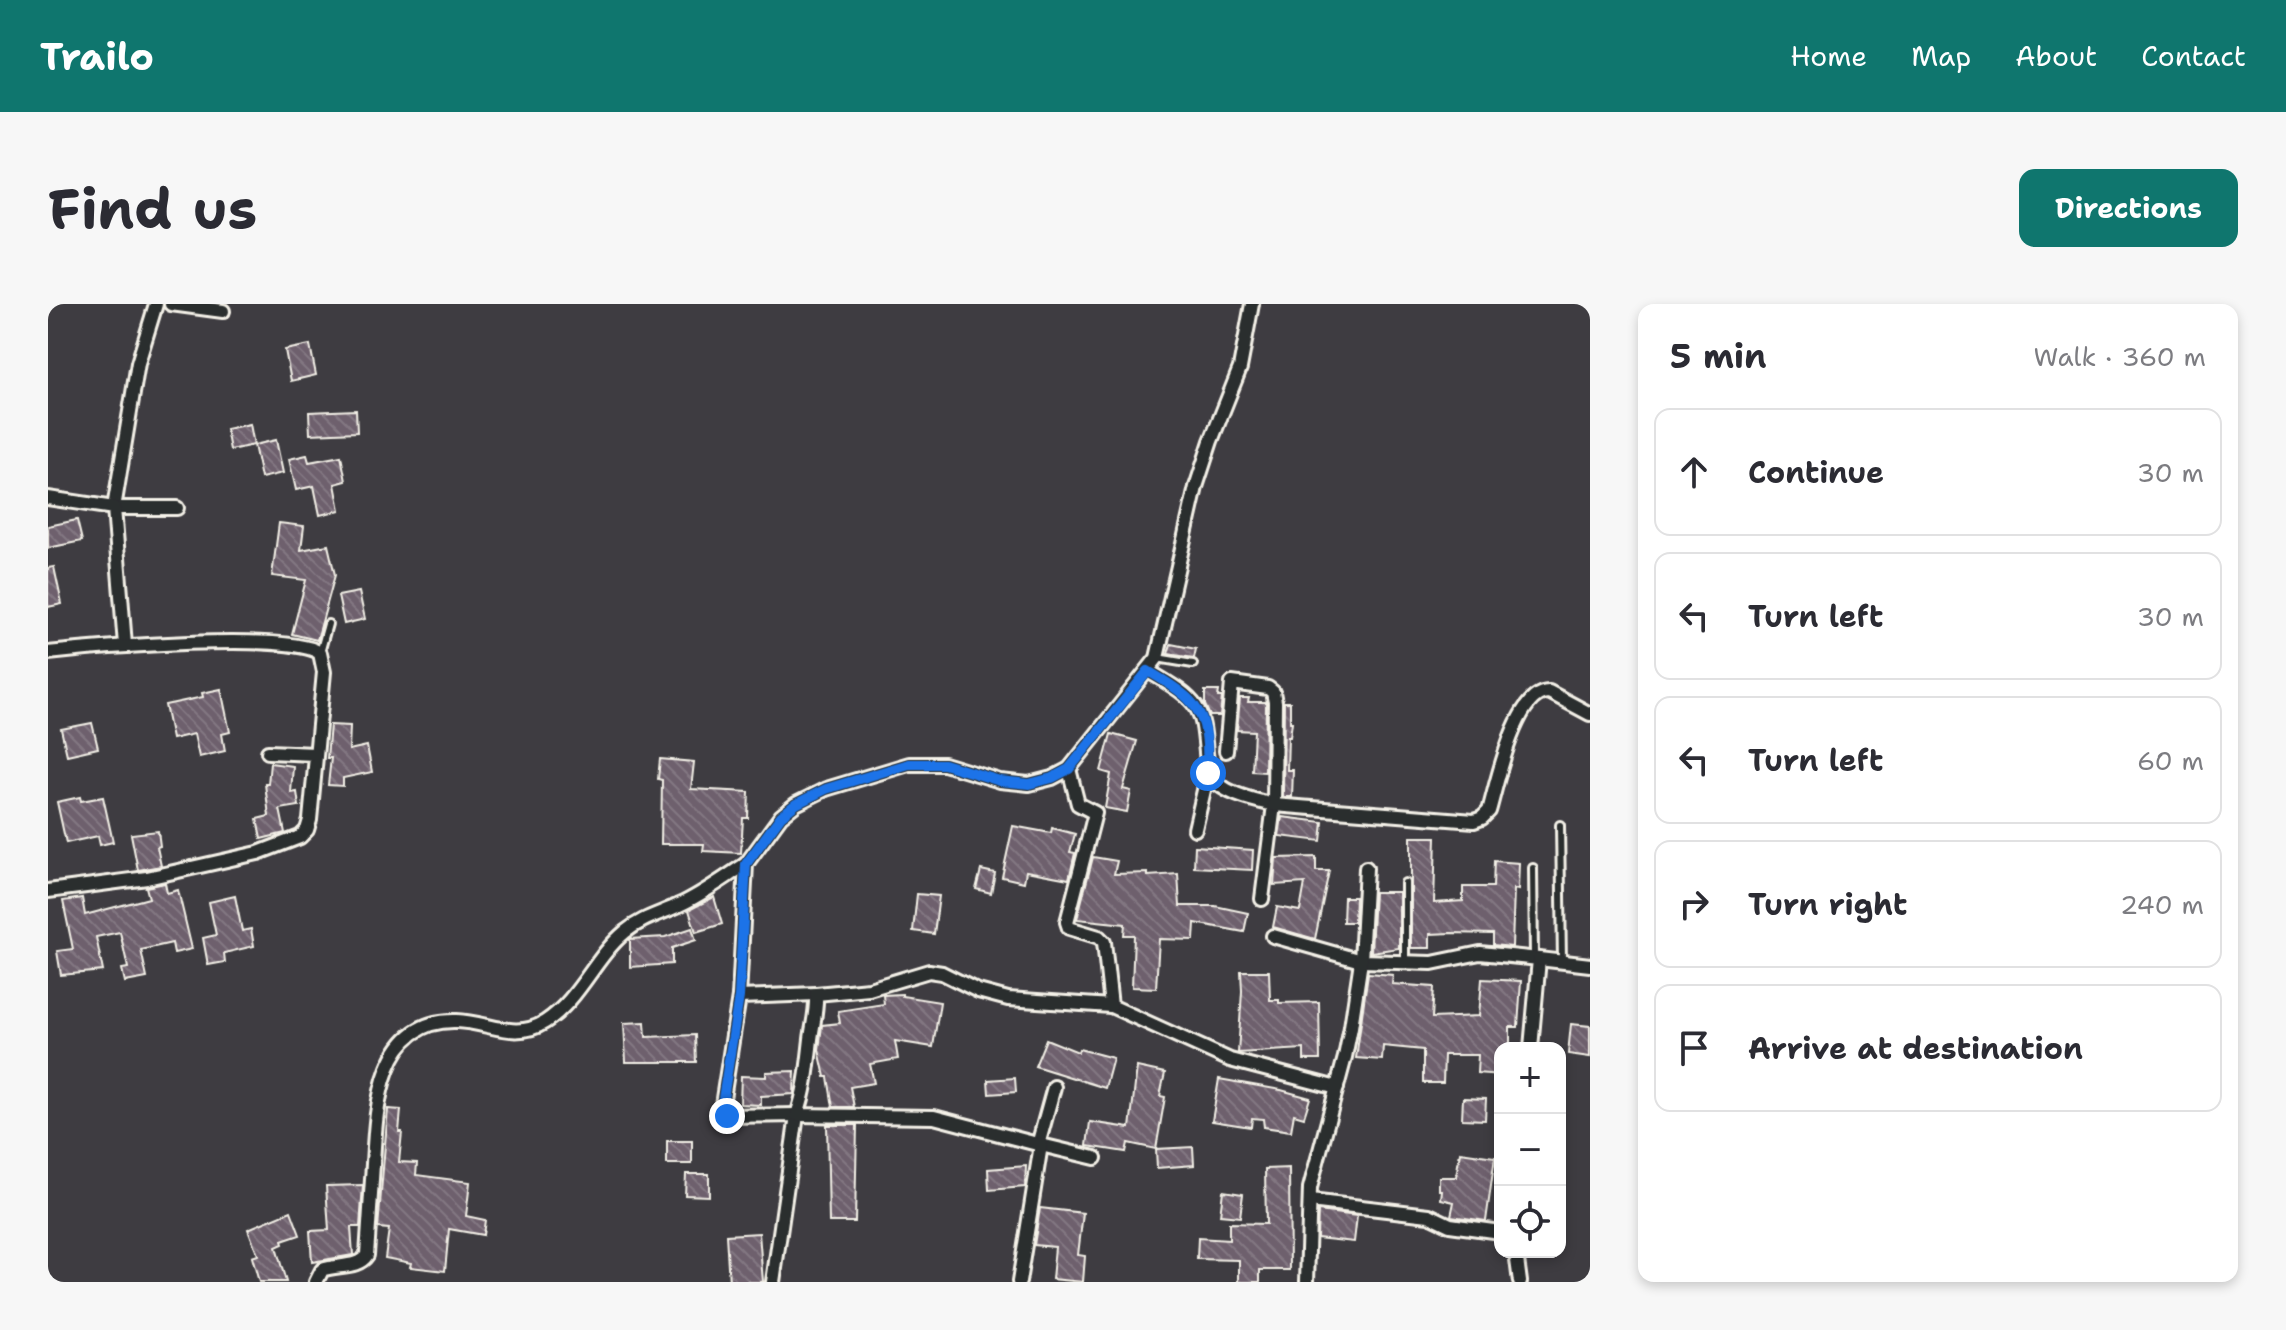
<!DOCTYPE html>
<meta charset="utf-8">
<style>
body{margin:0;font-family:"Shantell Sans",sans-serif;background:#f7f7f7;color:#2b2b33}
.controls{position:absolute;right:24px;bottom:24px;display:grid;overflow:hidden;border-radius:16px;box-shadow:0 4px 12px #0003}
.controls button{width:72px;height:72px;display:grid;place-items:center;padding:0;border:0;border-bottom:2px solid #e1e1e2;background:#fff;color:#2b2b33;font:40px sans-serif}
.stop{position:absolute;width:24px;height:24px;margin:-18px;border:6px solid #1a73e8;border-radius:50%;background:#fff}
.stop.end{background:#1a73e8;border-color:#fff;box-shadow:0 2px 8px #0008}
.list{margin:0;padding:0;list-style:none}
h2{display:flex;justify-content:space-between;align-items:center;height:104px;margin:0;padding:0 32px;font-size:34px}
h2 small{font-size:26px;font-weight:400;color:#7c7c81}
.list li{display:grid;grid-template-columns:52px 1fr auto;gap:24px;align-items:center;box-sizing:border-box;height:128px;margin:0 16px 16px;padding:0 16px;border:2px solid #e1e1e2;border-radius:16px}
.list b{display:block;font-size:30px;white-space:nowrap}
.list em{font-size:26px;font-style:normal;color:#7c7c81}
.icon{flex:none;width:44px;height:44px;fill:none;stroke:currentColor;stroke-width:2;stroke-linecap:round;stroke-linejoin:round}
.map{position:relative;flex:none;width:1542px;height:978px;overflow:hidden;border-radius:16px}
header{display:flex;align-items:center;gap:48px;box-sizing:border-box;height:112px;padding:0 40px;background:#0f766e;color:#fff}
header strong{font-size:38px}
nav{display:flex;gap:44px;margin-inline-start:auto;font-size:28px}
.intro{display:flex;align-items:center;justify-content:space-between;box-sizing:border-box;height:192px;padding:0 48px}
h1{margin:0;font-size:56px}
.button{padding:20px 36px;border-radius:16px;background:#0f766e;color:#fff;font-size:28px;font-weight:700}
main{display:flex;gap:48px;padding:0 48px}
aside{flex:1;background:#fff;border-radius:16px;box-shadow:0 4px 12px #0003}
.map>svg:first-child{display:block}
</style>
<header>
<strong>Trailo</strong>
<nav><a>Home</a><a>Map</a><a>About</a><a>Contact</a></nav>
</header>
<div class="intro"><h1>Find us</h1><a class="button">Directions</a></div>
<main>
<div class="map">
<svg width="1542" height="978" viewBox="0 0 1542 978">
<defs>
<pattern id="building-back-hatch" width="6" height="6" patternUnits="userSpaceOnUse" patternTransform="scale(2)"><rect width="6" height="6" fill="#6e606d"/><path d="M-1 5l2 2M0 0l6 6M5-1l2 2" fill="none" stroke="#837782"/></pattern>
</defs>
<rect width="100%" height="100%" fill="#3e3c41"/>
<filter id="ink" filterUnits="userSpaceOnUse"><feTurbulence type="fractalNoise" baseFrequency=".0125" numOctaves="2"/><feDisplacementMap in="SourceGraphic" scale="16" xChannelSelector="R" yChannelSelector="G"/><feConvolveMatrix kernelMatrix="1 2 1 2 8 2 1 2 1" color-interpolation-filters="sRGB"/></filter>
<g filter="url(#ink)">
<!-- building -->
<g fill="url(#building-back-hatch)" stroke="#f4f1e8" stroke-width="2">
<path d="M262 41 268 71 243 77 237 46Z"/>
<path d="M308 106 309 128 262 130 261 108Z"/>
<path d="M202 120 206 141 182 146 178 125Z"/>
<path d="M228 136 235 169 213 174 206 141Z"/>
<path d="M259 151 261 158 293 152 298 177 287 180 292 206 272 211 266 182 248 186 241 155Z"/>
<path d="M29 216 34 237 0 244V222Z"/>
<path d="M231 219 256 222 253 246 280 241 287 271 269 336 244 330 258 276 224 272Z"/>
<path d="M6 263 14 300 0 303V264Z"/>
<path d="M311 288 317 315 296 320 290 292Z"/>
<path d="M1123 340 1148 345 1146 354 1120 350Z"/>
<path d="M173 385 182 428 174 430 177 447 151 453 146 430 124 435 117 401 155 393 154 389Z"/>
<path d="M1157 387H1171L1170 393H1174L1172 412H1162L1157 401Z"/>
<path d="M1192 394H1201L1200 398H1218L1217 468 1204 467 1206 427 1189 426Z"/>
<path d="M1236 398H1242V418H1244L1242 433H1240L1239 466H1245L1244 493H1235Z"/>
<path d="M44 419 50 444 19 451 13 425Z"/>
<path d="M282 421 302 422 301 446 319 442 324 468 295 474V482L280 481 283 454H279Z"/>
<path d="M1063 430 1089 437 1075 485 1083 487 1079 508 1057 504 1063 470 1053 467Z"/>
<path d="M612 455 646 458 643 485 701 488 700 514H695L693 549 655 547 656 540H613L614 476 610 475Z"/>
<path d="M222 459 245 462 243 489 249 488 251 502 232 505 237 529 213 535 209 515 221 512 217 480H220Z"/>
<path d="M32 493 33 497 55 493 65 538 52 541 50 532 18 539 9 498Z"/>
<path d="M1234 513 1275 518 1273 537 1231 532Z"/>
<path d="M965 522 1003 529 1004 524 1027 530 1022 548 1027 549 1021 575 978 567 976 578 954 573Z"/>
<path d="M110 527 112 542 109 543 113 562 90 566 83 530Z"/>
<path d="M1363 533H1388L1386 599 1415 597V583H1445L1446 557 1471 559 1470 586 1466 585 1464 643 1445 641V630L1403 629 1382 630V644H1363Z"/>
<path d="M1147 542 1205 546 1204 566 1146 563Z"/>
<path d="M1045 553 1069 557 1066 570 1100 569V572L1130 570 1132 602H1167L1200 609 1196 628 1147 619 1146 636 1111 635 1108 684 1084 683 1086 631H1076L1077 620 1029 615Z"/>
<path d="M1268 553V567H1281L1267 635 1225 623 1229 603 1252 607 1257 579 1226 581 1228 554Z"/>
<path d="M933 566 947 569 943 589 928 585Z"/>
<path d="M117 579 119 589 130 586 144 645 126 649 124 639 93 646 99 674 77 678 74 665 80 664 72 628 48 633 55 667 13 671 9 647 25 645 15 597 34 594 37 611 101 594 98 583Z"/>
<path d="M1326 588H1351V644L1323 648Z"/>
<path d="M869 590 891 592 886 630 865 627Z"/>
<path d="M187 592 194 627 203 625 206 642 176 649 177 658 160 661 155 634 168 631 161 598Z"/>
<path d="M666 593 674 620 648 628 641 606Z"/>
<path d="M1296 593H1307L1306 618H1295Z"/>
<path d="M644 624 648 636 624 644V660L582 663V635L617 633Z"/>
<path d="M1193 667H1221L1222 696H1231V699L1271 698 1272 756H1256V745L1190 749 1194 687Z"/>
<path d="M1320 669 1345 671 1344 680 1386 683 1384 714 1431 712 1434 675 1473 677 1470 723H1462V744H1452V771L1429 769 1430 751H1396L1395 779H1375V746L1335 742 1334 756 1308 754Z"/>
<path d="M854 690V692L892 698 885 743 847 737 850 755 822 760 826 779 802 783 806 803H785L780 773H777L771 746 774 721 792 719 790 707 836 700 835 691Z"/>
<path d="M597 718 598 733 647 731 648 758H578L576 719Z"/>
<path d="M1523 720 1542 722V753L1520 750Z"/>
<path d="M998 735 1030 748 1031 745 1065 754 1057 784 987 762Z"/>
<path d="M1089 763 1117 769 1112 792 1117 793 1108 845 1080 839 1078 848 1039 842 1042 818 1082 824Z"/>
<path d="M747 767 746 790 713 792V801L692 800 693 772 718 773V768Z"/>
<path d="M967 774 968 788 941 790 940 776Z"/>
<path d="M1171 775 1233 786 1262 794 1256 813 1246 810 1243 827 1216 823 1215 815 1204 814 1203 823 1164 817Z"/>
<path d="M1415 794 1438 795 1437 816 1414 815Z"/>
<path d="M340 805 353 806 351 828H354L351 858 369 859 368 871 422 878 418 912 437 916 435 931 401 925 397 967 362 963 363 959 337 954 341 925 330 924Z"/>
<path d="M779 821H809L807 918H781Z"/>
<rect x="619" y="837" width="25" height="23"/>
<path d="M1145 843 1146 861 1109 864 1108 845Z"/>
<path d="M1412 848 1447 853 1438 917 1403 912 1406 898 1393 895 1394 886H1391V873H1408Z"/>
<path d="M978 862 977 883 941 886 940 865Z"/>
<path d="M1241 864 1242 966H1212V978H1191V956L1149 955 1150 934 1181 936V919L1218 920 1217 865Z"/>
<path d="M638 870H661V892L637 891Z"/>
<path d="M315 881 312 923H303L305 951 264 958 262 927 281 926 278 882Z"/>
<path d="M1175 887 1195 890 1192 913 1172 911Z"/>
<path d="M992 904 1035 909 1030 951 1037 952 1035 978 1004 975 1007 943 986 941Z"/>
<path d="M243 907 252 931 234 937 235 940 228 943 238 978H211L204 953 210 951 200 925Z"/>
<path d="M1270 907 1309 912 1306 938 1269 934Z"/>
<path d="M711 929 715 978H681L678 931Z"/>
</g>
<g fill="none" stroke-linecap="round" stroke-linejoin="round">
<!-- service casing -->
<g stroke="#f4f1e8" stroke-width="12">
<g id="service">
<path d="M272 349 280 320"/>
<path d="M1109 354 1145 360"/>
<path d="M1512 521 1514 658"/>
<path d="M1485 564 1486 654"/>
<path d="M1357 659V579"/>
</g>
</g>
<!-- minor casing -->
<g stroke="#f4f1e8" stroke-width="18">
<g id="minor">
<path d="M108 0 90 59 66 204H129"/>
<path d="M123 0 175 7"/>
<path d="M0 194 66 204 77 341"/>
<path d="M0 349C45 344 241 327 272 349L276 368 262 516 259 526 252 533 210 549 99 574 0 587"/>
<path d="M1100 367C1161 402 1153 405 1160 469 1172 489 1204 496 1226 501L1214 595"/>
<path d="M1178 447 1184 379 1220 384 1225 388 1227 398 1226 501 1426 517 1434 514 1441 507C1449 480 1467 387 1501 388L1542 410"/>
<path d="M220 448 267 450"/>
<path d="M1021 465 1030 500 1047 509 1019 618 1021 624 1051 633 1056 638 1063 702 1182 756 1289 784"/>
<path d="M1147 525 1160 469"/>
<path d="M1225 632 1313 657 1384 659 1432 649 1491 655 1483 744"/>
<path d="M1491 655 1542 661"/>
<path d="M691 693 768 690"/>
<path d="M990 841 1006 783"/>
<path d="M993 841 1047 854"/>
<path d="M1262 897 1381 911 1402 921 1452 928"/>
<path d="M1468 948 1472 978"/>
<path d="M268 978 274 966C289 960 310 965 319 951 321 920 323 890 325 860 328 805 331 714 409 717 440 718 468 737 497 718 532 695 546 654 577 628 594 614 612 610 631 601 655 590 676 574 698 560"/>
<path d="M725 978 749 811 679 812 674 801 691 693 698 560 733 512 748 500 778 485 861 460H896L952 477 981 480 1004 474 1021 465 1109 354 1148 183 1163 137 1192 64 1204 0"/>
<path d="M971 978 993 841 886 813 749 811C758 786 760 761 763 735 765 719 769 706 768 690L821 685 881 667 894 669 930 687 960 695 1063 702"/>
<path d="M1259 978 1262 884 1297 753 1303 723 1313 657 1318 564"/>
</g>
</g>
<!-- service -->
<use href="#service" stroke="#2a2d2e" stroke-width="6"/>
<!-- minor -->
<use href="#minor" stroke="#2a2d2e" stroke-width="12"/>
</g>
</g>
<g fill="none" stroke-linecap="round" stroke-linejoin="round" filter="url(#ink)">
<!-- route -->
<path stroke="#1a73e8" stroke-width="10" d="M679 812 674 801 691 693 698 560 733 512 748 500 778 485 861 460H896L952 477 981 480 1004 474 1021 465 1100 367C1127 383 1154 397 1158 431 1160 443 1159 456 1160 469"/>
</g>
</svg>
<div class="controls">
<button>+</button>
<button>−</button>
<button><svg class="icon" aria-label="locate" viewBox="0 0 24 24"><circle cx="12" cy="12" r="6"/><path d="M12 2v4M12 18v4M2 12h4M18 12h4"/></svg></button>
</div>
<div class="stop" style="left:1160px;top:469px"></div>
<div class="stop end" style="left:679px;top:812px"></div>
</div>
<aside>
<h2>5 min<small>Walk · 360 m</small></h2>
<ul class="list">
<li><svg class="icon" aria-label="ahead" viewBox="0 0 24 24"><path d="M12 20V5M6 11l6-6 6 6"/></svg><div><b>Continue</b></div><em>30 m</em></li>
<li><svg class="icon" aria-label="left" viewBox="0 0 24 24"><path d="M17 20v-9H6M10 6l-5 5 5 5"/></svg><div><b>Turn left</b></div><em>30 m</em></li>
<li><svg class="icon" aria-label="left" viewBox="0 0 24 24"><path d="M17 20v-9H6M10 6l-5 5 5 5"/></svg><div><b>Turn left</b></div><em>60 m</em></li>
<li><svg class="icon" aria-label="right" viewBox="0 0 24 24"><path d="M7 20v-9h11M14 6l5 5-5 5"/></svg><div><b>Turn right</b></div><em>240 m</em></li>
<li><svg class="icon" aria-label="arrive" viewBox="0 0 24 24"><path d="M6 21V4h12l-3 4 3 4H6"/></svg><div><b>Arrive at destination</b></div></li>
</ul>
</aside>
</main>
